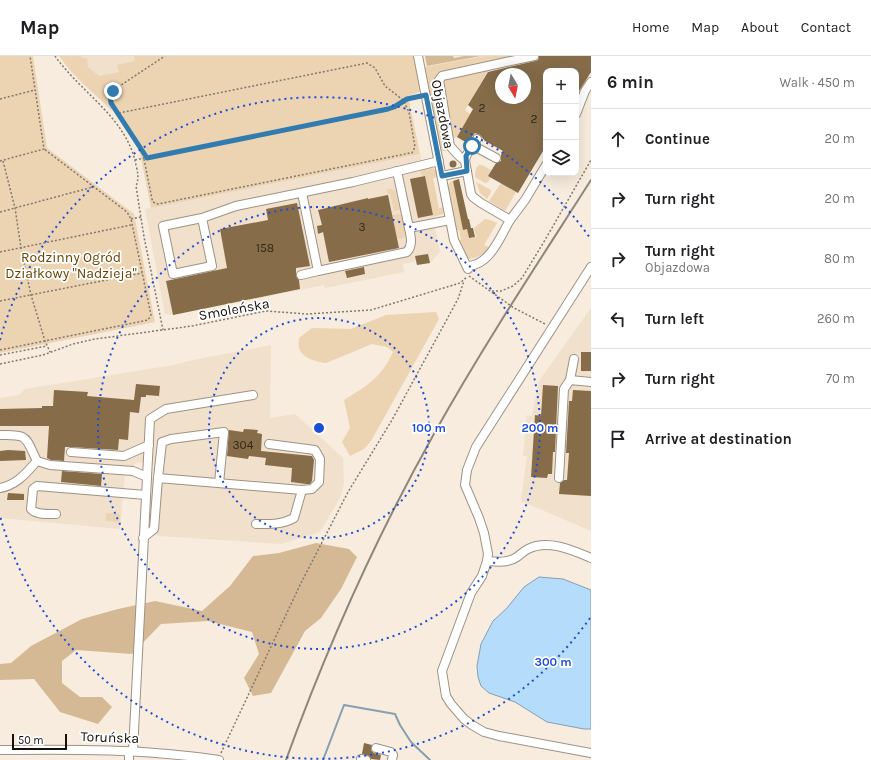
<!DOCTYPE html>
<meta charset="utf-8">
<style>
body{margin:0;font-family:Karla,sans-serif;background:#f6f6f6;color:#202124}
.controls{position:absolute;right:12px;top:12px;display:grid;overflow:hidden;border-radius:8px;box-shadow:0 4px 16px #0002}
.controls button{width:36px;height:36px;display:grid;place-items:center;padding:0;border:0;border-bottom:1px solid #e0e0e0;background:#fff;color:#202124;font:20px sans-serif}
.compass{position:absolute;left:495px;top:12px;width:36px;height:36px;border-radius:50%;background:#fff;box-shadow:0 4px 16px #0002;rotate:170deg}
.scale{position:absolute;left:12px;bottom:10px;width:55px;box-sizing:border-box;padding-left:4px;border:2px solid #14100b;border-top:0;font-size:11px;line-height:14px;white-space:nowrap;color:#14100b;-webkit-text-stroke:3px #fff;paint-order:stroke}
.stop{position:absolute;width:12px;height:12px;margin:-9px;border:3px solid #317bae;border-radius:50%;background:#fff}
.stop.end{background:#317bae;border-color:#fff;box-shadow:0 1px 4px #0008}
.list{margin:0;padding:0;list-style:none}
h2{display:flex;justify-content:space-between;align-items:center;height:52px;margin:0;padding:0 16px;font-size:17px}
h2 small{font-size:13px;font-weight:400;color:#757577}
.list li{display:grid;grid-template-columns:26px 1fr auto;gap:12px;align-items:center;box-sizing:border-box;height:60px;padding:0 16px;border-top:1px solid #e0e0e0}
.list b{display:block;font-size:15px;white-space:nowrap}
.list p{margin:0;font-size:13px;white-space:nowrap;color:#757577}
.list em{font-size:13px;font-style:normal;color:#757577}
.icon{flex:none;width:22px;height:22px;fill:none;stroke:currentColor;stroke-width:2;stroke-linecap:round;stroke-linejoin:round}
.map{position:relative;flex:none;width:591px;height:704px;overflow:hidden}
header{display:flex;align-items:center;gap:24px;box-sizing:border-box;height:56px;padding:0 20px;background:#fff;border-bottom:1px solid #e0e0e0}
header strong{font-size:19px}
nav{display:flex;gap:22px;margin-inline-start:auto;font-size:14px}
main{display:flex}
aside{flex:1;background:#fff}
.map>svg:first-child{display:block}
</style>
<header>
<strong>Map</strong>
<nav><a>Home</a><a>Map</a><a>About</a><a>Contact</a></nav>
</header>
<main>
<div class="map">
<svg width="591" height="704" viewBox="0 0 591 704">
<rect width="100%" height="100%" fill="#f7ecdd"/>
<!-- built -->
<g fill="#f1e0cb">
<path d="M74 0H160L99 25Z"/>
<path d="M420 98 440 196 430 207 417 209 416 205 403 208 404 216 325 232 324 229 173 259 165 258 145 153Z"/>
<path d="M591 252V475L521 445 527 400H523L527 359 532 360 539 325Z"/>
<path d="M271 289 270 362 295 358 343 402 344 428 340 442 320 476 281 488 159 480 148 475 154 409 137 406 125 418 120 473 0 462V342L19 339 25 333 174 309 193 304Z"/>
</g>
<!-- green -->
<g fill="#ecd3b2">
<path d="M0 0H33L47 92 134 158 155 266 0 297Z"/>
<path d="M59 0H81L82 2H87L88 11 99 20 119 16 117 9 135 5 134 0H414L421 35 417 37 408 40 420 98 151 152 139 92 113 53 111 54C93 36 73 21 59 0Z"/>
<path d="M484 0H517L486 8 488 15 465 54 470 58 457 81 444 84 446 95H441L425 11Z"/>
<path d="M479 109H482L491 114 488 120 491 121 488 126 485 127 475 121 476 112Z"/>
<path d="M430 111 436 114 438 119V121L433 122 439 152 445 151 443 158 433 161 425 120H422L420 114Z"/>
<path d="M453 125 463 173H467L469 182 476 181 474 172 485 163 490 164 497 167 484 189 489 191C483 199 478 202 468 203L459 185 461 184 459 174H456L447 129 450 127V126Z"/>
<path d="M476 126 491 134V136L487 143 480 137Z"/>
<path d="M501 127 516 136 505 155 489 145Z"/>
<path d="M387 133H392L395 135 400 154 394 155 390 138H388Z"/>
<path d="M401 158 406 181 397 183 392 159Z"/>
<path d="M436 256 439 263 371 385 364 393 350 400 342 386 350 372 344 344C367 330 381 322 393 296L387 291 372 288 326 307C317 306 302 302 299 292 298 289 299 285 299 282L312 272 351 273 386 259Z"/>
<path d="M106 457 120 458 119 466 106 465Z"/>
</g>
<!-- forest -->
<g fill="#d5b994">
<path d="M425 0H453L454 2 464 0H481L427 10Z"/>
<path d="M316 487 349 493 357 501 341 533 321 562 305 575 271 637 253 640 244 622 259 598 252 576 208 565 161 568 132 598 76 594 62 605V627L80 641H102L112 651 98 668 60 656 34 623 0 624V608L11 607 31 590 82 563 118 553 155 545 202 555 230 530 253 500 279 497Z"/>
</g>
<!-- water -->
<path fill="#b5dcfb" stroke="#859fb3" d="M539 521 563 523 591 534V673H584L547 666 515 646 489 637 481 630 478 621 477 610 481 588 493 565 507 552 524 531Z"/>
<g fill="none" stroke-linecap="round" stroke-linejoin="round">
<!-- stream -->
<path stroke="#859fb3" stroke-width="2" d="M323 704 344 649 395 658 400 669 411 686 430 704"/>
</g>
<!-- building -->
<g fill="#866c49" fill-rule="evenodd">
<path d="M539 0H591V16L576 40V15H546V90L518 137 488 120 496 107 501 105V99L503 95 485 85 480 79 475 77 467 87 457 81 473 53 468 49 488 16 535 5 538 4ZM501 18H525V42H501Z"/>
<circle cx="453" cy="108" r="3.5"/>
<path d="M425 120 433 159 418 162 410 123Z"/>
<path d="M459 123 468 163H469L471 172H473L475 181 469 182 467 173 463 174 453 125Z"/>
<path d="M388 139 399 192 329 206 323 176 318 178 317 170 322 169 318 154 368 142V143Z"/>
<path d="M297 147 310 210 296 212V220L299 224 300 233 173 259 166 225 227 212 220 173 268 164 266 153Z"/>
<path d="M428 198 430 207 417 209 415 200Z"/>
<path d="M364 211 365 218 347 222 345 215Z"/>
<rect x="581" y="296" width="10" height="19"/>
<path d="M136 328 160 330 159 340 146 339V341H141L139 357 130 356 128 384 119 383 118 394 71 391H65L64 405 51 404 47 402 49 370H0V353L42 352V350H53L54 334 88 336 87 340 134 344Z"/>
<path d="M543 329 558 330 555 396H553L552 418H548L547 422 531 421 535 359 541 360Z"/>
<path d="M573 334 591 335V440L559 438 560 427 564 424H567L569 397H566L569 345H572Z"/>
<path d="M244 373 258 374 257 377 262 378 261 395 312 400 314 404 312 425 310 428H306L291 426 292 412 265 409 266 402 249 400 248 403 227 400 229 374 243 376Z"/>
<path d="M8 394 25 395 26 404 0 405V395Z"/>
<path d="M62 415 102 418 101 430 61 426Z"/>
<path d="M8 437 24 438V444H7Z"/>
<path d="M364 687 372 689 371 694 374 697 381 699 380 704 371 703 369 700 362 698Z"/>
</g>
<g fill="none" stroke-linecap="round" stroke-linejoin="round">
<!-- minor casing -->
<g stroke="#9d9284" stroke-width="10">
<g id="minor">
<path d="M418 0 454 184 468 213"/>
<path d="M576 58 585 35 591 26"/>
<path d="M472 89 496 102"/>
<path d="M465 105 459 100 450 90 439 24 442 20 534 0"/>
<path d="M397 115 409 172 450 164"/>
<path d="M442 120 467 115"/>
<path d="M302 137 318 215 407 196C413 189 411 181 409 172"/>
<path d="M202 162 212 210 173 218 163 170 202 162 236 150 353 126 439 105"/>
<path d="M510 164 525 144 546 109"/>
<path d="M468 210C490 209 500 181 510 164L481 147 473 141 471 138 465 105 466 100 477 83"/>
<path d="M591 211 476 391 467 414 465 429 479 462 484 477 488 498 487 505 482 520 471 537 442 615 446 640 451 648 464 663 472 669 484 676 499 680 591 697"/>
<path d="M301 219 318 215"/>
<path d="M570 324 574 303"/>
<path d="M0 379C29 378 25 381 37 405L50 409 133 415 147 421"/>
<path d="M71 396 124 400 149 389"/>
<path d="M158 422 162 386 171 383 224 376 219 427"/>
<path d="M559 422 564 333 570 324 591 326"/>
<path d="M0 432C17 429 26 417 37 405"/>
<path d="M56 458C47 458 36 459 31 453L33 433 37 430 146 439"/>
<path d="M256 468C269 468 281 469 294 462L302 434"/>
<path d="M143 482 154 473 158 422 302 434 312 433 319 426 320 403 315 394 269 388"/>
<path d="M487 505C498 506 508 507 517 501 521 498 524 495 528 493 548 483 572 494 591 502"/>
<path d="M376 692 391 696 393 699 392 704"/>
<path d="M0 694C74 693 146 693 219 704"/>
<path d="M133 695 150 363 166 353 253 339"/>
<path d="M361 703 366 704"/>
<path d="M129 704V695"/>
</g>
</g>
<!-- path -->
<g stroke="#80796f" stroke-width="1.5" stroke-dasharray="2 2" stroke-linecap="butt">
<path d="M55 0C81 37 127 62 136 109 138 117 139 123 136 130L144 181 163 274"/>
<path d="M0 43 35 34"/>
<path d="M119 57C112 49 105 41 115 33L165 0"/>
<path d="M148 102 387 53 394 51 407 43 419 40"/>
<path d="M144 103 152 143 153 146 158 148 410 97H412L415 91 409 56 403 44 385 30 375 12 367 7 119 57 147 102"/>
<path d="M135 104 144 102"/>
<path d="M0 105 44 93 30 0"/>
<path d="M3 105 15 152 21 192 31 239 45 285 50 296"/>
<path d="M0 156 93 131"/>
<path d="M131 163 141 161"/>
<path d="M0 196 131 169"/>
<path d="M469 220 514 252 545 268"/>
<path d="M492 235H501L513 230 522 222 545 184 591 104"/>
<path d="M0 245 142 217"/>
<path d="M0 294 148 264 151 259 131 163 127 156 44 93"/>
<path d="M0 299 47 290"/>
<path d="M0 308 43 299 73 288 95 283 192 270 266 255 307 258 371 254 460 227 467 221"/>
<path d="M221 697 300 529 348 436 392 364 458 243 464 225"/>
</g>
<!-- minor -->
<use href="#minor" stroke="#fff" stroke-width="8"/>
<!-- rail -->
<path stroke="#8e867c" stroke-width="2" d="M286 704C327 591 376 481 435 376 483 290 538 207 591 124"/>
</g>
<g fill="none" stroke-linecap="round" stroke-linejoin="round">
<!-- route -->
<path stroke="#317bae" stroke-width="5" d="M113 35 110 39 111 47 147 102 388 53 394 51 407 43 426 39 442 120 467 115 466 100 472 90"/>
</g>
<!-- distance rings -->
<g fill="none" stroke="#1d4ed8" stroke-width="2" stroke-dasharray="2 4">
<circle cx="319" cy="372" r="110"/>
<circle cx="319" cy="372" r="221"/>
<path d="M590 562A331 331 0 0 1 0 460M0 284A331 331 0 0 1 590 182"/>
</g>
<g text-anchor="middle" stroke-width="3.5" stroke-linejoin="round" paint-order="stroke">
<!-- number labels -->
<g font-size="12" fill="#30271a">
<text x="482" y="56">2</text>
<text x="534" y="67">2</text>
<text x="362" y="175">3</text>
<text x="265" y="196">158</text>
<text x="243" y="393">304</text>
</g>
<!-- street labels -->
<g font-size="14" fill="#14100b" stroke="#fff">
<text transform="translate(443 58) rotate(79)" y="5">Objazdowa</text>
<text transform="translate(234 253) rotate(-10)" y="5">Smoleńska</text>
<text transform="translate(110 681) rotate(2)" y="5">Toruńska</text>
</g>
<!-- park labels -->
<g font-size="14" fill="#694400" stroke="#fff">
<text x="71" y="206">Rodzinny Ogród<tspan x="71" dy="16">Działkowy "Nadzieja"</tspan></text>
</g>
</g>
<circle cx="319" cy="372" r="6" fill="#1d4ed8" stroke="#fff" stroke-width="2"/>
<g font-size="12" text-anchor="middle" font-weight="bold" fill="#1d4ed8" stroke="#fff" stroke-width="3.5" stroke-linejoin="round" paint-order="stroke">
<text x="429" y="376">100 m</text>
<text x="540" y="376">200 m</text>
<text x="553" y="610">300 m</text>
</g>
</svg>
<div class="controls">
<button>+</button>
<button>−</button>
<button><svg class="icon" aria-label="layers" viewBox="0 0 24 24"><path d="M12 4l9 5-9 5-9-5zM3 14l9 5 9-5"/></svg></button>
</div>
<svg class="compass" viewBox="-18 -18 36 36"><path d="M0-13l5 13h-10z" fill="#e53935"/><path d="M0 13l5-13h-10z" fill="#757577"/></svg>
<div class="scale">50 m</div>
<div class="stop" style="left:472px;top:90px"></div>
<div class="stop end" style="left:113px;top:35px"></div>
</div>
<aside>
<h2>6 min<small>Walk · 450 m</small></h2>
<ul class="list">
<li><svg class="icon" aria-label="ahead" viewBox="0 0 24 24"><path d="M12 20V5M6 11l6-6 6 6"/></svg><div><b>Continue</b></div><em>20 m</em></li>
<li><svg class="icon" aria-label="right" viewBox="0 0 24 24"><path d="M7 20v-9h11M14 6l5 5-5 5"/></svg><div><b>Turn right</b></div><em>20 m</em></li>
<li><svg class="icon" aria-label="right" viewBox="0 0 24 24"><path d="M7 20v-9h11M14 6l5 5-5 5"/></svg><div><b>Turn right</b><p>Objazdowa</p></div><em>80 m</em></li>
<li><svg class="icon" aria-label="left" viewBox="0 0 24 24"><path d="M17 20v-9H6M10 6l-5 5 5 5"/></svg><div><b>Turn left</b></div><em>260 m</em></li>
<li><svg class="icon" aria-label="right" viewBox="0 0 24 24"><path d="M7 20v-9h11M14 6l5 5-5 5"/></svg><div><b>Turn right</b></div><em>70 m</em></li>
<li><svg class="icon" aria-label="arrive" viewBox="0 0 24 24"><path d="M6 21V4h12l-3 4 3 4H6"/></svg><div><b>Arrive at destination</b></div></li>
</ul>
</aside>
</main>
